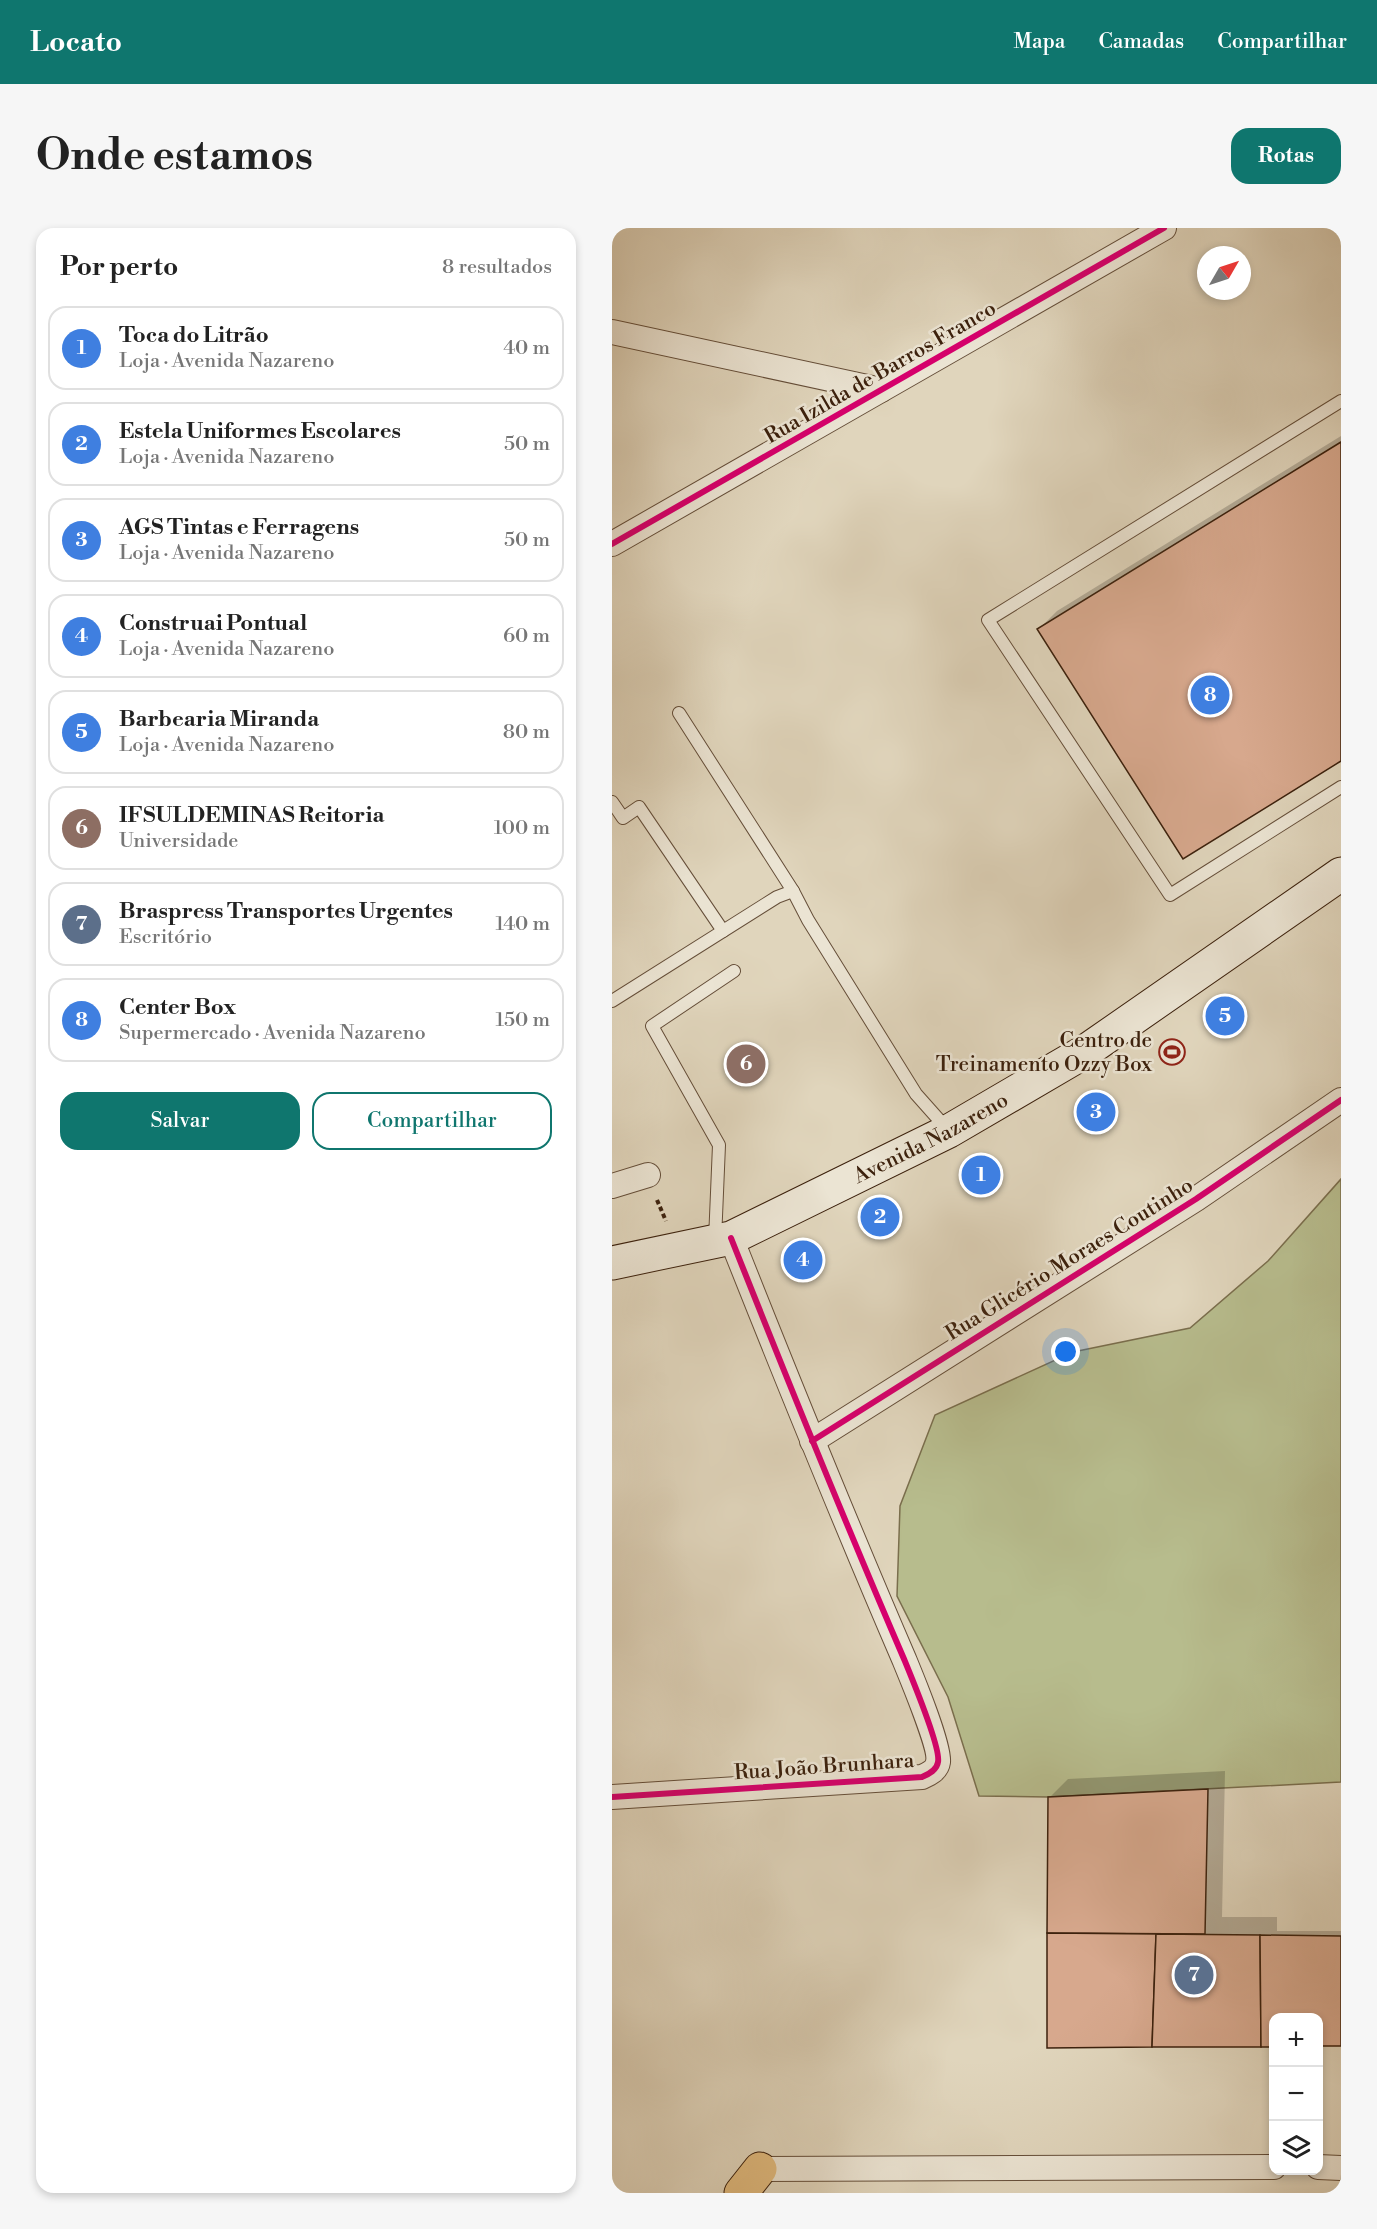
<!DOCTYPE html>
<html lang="pt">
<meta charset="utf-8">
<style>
body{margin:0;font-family:"Libre Bodoni",serif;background:#f6f6f6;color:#222}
.controls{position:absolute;right:18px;bottom:18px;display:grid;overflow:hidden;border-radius:12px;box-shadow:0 3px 9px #0003}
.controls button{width:54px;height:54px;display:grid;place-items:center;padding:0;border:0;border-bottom:2px solid #e0e0e0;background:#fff;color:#222;font:30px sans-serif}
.compass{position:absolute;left:585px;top:18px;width:54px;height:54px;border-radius:50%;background:#fff;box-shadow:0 3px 9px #0003;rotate:51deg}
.you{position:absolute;left:454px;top:1124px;width:21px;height:21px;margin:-15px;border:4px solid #fff;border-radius:50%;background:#1a73e8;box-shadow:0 0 0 9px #1a73e833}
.badge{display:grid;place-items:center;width:39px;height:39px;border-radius:50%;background:#0f766e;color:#fff;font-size:20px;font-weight:700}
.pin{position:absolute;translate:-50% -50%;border:3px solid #fff;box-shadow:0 2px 6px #0006}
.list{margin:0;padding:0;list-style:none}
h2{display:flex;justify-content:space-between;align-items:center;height:78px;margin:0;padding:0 24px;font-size:26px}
h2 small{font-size:20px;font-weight:400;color:#767676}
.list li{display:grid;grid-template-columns:39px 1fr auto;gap:18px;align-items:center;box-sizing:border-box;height:84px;margin:0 12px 12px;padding:0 12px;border:2px solid #e0e0e0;border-radius:18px}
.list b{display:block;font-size:22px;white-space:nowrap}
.list p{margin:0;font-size:20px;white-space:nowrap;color:#767676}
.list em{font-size:20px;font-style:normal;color:#767676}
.actions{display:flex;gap:12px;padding:18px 24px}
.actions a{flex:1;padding:14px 0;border:2px solid #0f766e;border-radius:18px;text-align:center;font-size:21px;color:#0f766e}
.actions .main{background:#0f766e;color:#fff}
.icon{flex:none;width:33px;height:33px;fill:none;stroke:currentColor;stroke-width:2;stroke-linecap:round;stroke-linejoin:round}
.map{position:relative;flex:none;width:729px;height:1965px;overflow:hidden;border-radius:18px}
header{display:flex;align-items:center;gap:36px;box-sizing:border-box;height:84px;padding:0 30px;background:#0f766e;color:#fff}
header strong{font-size:28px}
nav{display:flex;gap:33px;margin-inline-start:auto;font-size:21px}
.intro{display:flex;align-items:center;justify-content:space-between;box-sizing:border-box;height:144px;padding:0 36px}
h1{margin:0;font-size:42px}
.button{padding:15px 27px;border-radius:18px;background:#0f766e;color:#fff;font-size:21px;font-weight:700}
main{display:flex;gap:36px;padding:0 36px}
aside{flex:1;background:#fff;border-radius:18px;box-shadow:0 3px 9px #0003}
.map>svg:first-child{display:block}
</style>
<header>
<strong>Locato</strong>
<nav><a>Mapa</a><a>Camadas</a><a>Compartilhar</a></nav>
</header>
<div class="intro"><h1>Onde estamos</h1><a class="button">Rotas</a></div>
<main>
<aside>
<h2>Por perto<small>8 resultados</small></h2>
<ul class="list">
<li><span class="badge" style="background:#3f7fe0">1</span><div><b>Toca do Litrão</b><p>Loja · Avenida Nazareno</p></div><em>40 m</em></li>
<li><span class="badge" style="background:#3f7fe0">2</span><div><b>Estela Uniformes Escolares</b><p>Loja · Avenida Nazareno</p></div><em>50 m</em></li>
<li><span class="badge" style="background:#3f7fe0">3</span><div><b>AGS Tintas e Ferragens</b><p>Loja · Avenida Nazareno</p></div><em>50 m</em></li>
<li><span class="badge" style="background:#3f7fe0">4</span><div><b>Construai Pontual</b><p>Loja · Avenida Nazareno</p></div><em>60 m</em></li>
<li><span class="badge" style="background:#3f7fe0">5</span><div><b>Barbearia Miranda</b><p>Loja · Avenida Nazareno</p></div><em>80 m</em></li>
<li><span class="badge" style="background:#8d6e63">6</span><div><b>IFSULDEMINAS Reitoria</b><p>Universidade</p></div><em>100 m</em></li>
<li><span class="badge" style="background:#5c6f8a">7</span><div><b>Braspress Transportes Urgentes</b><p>Escritório</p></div><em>140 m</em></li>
<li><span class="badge" style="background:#3f7fe0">8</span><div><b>Center Box</b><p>Supermercado · Avenida Nazareno</p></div><em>150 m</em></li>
</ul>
<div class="actions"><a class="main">Salvar</a><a>Compartilhar</a></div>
</aside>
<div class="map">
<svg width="729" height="1965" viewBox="0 0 729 1965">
<rect width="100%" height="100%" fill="#e0d5bc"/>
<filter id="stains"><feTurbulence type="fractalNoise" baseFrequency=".00333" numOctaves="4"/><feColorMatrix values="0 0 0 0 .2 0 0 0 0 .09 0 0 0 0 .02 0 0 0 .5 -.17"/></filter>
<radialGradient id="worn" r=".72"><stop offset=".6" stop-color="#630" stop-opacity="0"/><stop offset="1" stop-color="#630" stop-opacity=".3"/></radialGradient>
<!-- green -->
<path fill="#b7bc8d" stroke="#7a6e4d" stroke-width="1.5" d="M729 951V1554L436 1569 367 1568 336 1469 285 1368 288 1278 323 1187 461 1124 578 1100 656 1033Z"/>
<!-- shadow -->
<g fill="#0003">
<path d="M729 208V531L427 401 445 383Z"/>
<path d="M613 1543 610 1689H665V1703H729V1817L706 1790H662L437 1819 438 1569 456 1551Z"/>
</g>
<!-- building -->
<g fill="#d7a88d" stroke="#3c210d" stroke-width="1.5">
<path d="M729 214V533L571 631 425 401Z"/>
<path d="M596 1561 593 1706 435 1705 436 1569Z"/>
<path d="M435 1705 544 1706 540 1819 435 1820Z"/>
<path d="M544 1706 648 1707 649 1819H540Z"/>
<path d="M648 1707 729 1708V1818H706V1790H662V1819H649Z"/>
</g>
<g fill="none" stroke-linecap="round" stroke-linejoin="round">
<!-- service casing -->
<g stroke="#654e39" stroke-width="14">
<g id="service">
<path d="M729 173 376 392 558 667 729 559"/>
<path d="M67 485 181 663"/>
<path d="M0 574 11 590 27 579 111 703"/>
<path d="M0 773 165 669 181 663 196 692 304 866 336 902"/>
<path d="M103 1012 107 917 40 798 122 743"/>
</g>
</g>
<!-- minor casing -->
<g stroke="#654e39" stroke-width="26">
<g id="minor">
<path d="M0 104 269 162"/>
<path d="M0 316 552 0"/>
<path d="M0 958 36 947"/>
<path d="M200 1213 584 971 729 872"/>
<path d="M0 1569 310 1549C317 1546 325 1542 326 1534 329 1520 299 1448 292 1431 232 1292 175 1151 119 1010"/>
<path d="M706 1939 729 1940"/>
<path d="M148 1941 662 1939"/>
</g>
</g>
<!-- secondary casing -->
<g stroke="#3c210d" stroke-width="35">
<g id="secondary">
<path id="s1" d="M0 1035 119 1010 337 903 474 823 729 646"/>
</g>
</g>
<!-- trunk casing -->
<g stroke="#3c210d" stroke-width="35">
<path id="trunk" d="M129 1965 148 1941"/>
</g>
<!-- path -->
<path stroke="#3c210d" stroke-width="4" stroke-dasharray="4.5 3" stroke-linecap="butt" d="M45 972 54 993"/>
<!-- service -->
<use href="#service" stroke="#ebe4d3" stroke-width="12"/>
<!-- minor -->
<use href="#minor" stroke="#ebe4d3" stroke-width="24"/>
<!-- secondary -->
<use href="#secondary" stroke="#ebe4d3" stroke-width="33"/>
<!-- trunk -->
<use href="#trunk" stroke="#e0ba7e" stroke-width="33"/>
<!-- cycleway casing -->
<g stroke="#ebe4d3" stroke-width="10">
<g id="cycleway">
<path d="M0 316 552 0"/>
<path d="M200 1213 584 971 729 872"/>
<path d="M0 1569 310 1549C317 1546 325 1542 326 1534 329 1520 299 1448 292 1431 232 1292 175 1151 119 1010"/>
</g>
</g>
<!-- cycleway -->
<use href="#cycleway" stroke="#d6006c" stroke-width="6"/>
</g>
<!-- icons -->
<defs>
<g id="stadium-ring" transform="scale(1.35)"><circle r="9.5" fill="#ebe4d3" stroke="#8f2418" stroke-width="1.5"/><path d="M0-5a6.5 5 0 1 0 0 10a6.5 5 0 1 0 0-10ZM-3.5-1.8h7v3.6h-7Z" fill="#8f2418"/></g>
</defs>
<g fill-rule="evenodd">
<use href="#stadium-ring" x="560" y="824"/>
</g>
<g text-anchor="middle" stroke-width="5" stroke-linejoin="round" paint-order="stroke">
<!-- street labels -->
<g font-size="21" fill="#3c210d" stroke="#ebe4d3">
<text transform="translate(268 144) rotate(-30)" y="7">Rua Izilda de Barros Franco</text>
<text dy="7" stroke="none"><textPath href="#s1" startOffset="345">Avenida Nazareno</textPath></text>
<text transform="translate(457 1031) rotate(-32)" y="7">Rua Glicério Moraes Coutinho</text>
<text transform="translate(212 1538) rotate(-4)" y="7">Rua João Brunhara</text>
</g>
<!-- poi labels -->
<g font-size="21" fill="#3c210d" stroke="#ebe4d3" text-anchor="end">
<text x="540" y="819">Centro de<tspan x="540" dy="24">Treinamento Ozzy Box</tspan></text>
</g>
</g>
<rect width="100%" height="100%" filter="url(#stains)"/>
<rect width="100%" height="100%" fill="url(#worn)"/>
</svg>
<div class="controls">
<button>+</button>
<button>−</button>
<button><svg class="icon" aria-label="layers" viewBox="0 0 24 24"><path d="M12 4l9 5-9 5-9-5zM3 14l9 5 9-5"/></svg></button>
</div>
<svg class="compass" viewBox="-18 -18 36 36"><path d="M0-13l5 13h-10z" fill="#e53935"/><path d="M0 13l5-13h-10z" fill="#767676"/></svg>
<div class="you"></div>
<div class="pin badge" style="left:369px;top:947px;background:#3f7fe0">1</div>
<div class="pin badge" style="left:268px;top:989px;background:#3f7fe0">2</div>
<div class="pin badge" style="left:484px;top:884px;background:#3f7fe0">3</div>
<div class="pin badge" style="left:191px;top:1032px;background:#3f7fe0">4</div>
<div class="pin badge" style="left:613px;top:788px;background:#3f7fe0">5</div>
<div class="pin badge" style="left:134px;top:836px;background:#8d6e63">6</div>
<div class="pin badge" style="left:582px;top:1747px;background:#5c6f8a">7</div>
<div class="pin badge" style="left:598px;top:467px;background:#3f7fe0">8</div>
</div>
</main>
